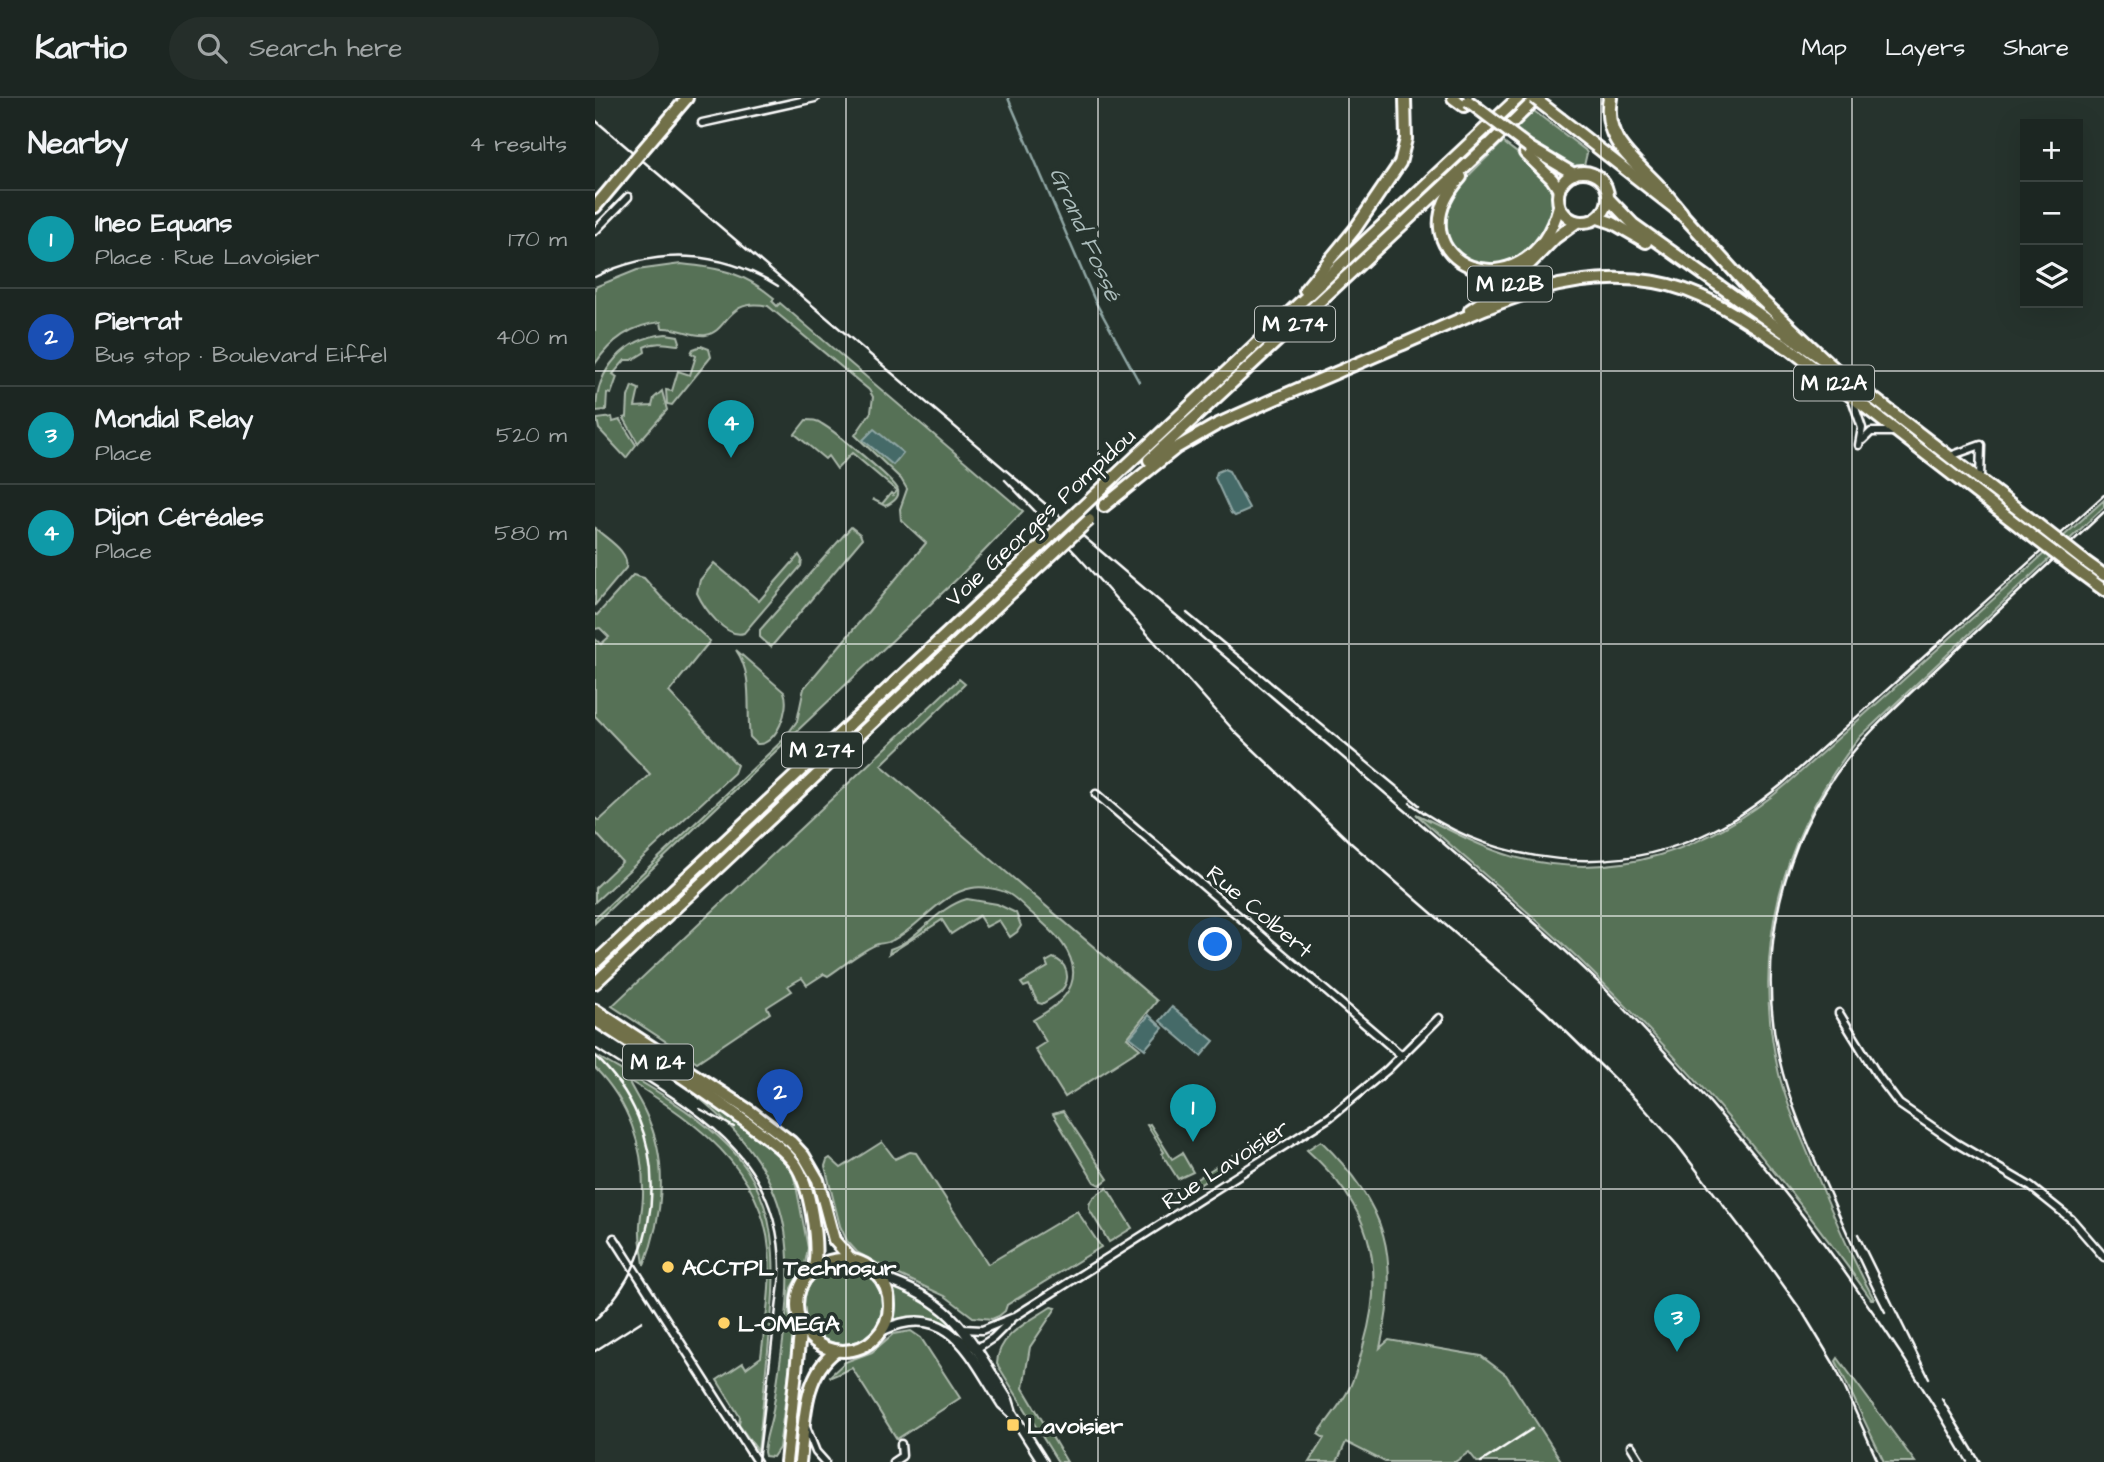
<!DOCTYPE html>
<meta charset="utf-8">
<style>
body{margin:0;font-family:"Architects Daughter",sans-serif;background:#252e2a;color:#f1f3f6}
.controls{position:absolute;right:21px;top:21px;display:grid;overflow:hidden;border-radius:0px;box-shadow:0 7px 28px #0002}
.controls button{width:63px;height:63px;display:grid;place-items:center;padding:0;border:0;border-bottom:2px solid #3a4340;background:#1c2622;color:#f1f3f6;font:35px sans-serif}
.you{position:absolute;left:621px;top:847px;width:24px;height:24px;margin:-18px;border:5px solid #fff;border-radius:50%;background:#1a73e8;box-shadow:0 0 0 10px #1a73e833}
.badge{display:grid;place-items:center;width:46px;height:46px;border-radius:50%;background:#b45309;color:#fff;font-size:23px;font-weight:700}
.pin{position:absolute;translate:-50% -58px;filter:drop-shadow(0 2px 4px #0008)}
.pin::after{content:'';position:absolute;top:37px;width:24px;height:21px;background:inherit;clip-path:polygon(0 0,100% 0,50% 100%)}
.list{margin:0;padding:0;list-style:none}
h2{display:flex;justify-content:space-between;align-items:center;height:91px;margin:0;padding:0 28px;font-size:30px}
h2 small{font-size:23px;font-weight:400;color:#a0a5a5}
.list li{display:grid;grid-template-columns:46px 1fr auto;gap:21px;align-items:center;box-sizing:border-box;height:98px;padding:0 28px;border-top:2px solid #3a4340}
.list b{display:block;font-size:26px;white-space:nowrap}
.list p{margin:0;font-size:23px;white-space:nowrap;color:#a0a5a5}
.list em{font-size:23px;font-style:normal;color:#a0a5a5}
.icon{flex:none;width:38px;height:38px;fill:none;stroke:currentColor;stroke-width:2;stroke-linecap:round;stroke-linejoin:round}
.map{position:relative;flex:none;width:1509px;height:1364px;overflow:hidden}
header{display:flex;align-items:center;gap:42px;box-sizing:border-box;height:98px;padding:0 35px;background:#1c2622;border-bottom:2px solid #3a4340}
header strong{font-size:33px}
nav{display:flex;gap:38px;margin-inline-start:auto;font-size:24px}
.search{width:490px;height:63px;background:#252e2a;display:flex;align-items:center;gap:18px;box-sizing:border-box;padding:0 24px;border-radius:38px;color:#a0a5a5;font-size:26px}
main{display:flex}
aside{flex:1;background:#1c2622}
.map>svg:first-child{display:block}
</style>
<header>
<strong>Kartio</strong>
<div class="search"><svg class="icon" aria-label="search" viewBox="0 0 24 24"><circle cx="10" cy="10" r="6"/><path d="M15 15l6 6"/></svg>Search here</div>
<nav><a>Map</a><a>Layers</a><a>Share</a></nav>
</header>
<main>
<aside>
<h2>Nearby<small>4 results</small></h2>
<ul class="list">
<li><span class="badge" style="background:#0f9aa8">1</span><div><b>Ineo Equans</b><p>Place · Rue Lavoisier</p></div><em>170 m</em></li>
<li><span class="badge" style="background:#1a4fb4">2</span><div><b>Pierrat</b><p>Bus stop · Boulevard Eiffel</p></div><em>400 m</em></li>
<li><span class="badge" style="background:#0f9aa8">3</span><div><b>Mondial Relay</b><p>Place</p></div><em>520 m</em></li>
<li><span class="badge" style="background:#0f9aa8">4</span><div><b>Dijon Céréales</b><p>Place</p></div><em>580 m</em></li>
</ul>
</aside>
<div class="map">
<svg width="1509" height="1364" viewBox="0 0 1509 1364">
<rect width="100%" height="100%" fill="#26332d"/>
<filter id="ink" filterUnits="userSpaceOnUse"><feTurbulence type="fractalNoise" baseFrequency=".0143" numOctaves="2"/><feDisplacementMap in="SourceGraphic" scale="14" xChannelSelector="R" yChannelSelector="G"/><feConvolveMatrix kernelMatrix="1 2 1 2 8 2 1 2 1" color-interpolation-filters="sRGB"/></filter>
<g filter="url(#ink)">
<!-- green -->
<g fill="#577157" stroke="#abb8ab" stroke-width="2">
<path d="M939 13 990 52 992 55 989 68C962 71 940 48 919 32Z"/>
<path d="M908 44C920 54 955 77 958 91 962 107 956 119 948 132 908 205 821 151 859 95 872 77 892 60 908 44Z"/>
<path d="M86 166C125 170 148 174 179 200L177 203 182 208 185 205 428 413 363 480 0 825V820L189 641 202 623 209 590 331 445 306 422 305 411 312 391 306 381 260 337 276 314 278 299 274 292 173 208C131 199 133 234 111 237 99 239 83 229 67 230L66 224C36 227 16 242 0 266V189L42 172Z"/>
<path d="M71 236 83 238 85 244 83 247C71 246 60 243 49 249L50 254 37 262H30L18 276 22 279 16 296 12 295 11 312 1 313C1 271 30 240 71 236Z"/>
<path d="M106 248 114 251 116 259 77 307 72 306 71 292 77 293 83 273 95 277 101 258 96 255 98 251Z"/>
<path d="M37 288 44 291 40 309 57 308 59 300 67 293 72 312 43 345 29 320 32 319 33 299Z"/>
<path d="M17 319 18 324 25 322 41 347 31 360 4 331 2 321Z"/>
<path d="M211 322C217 322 222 322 227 326 238 332 301 383 303 392 305 400 297 405 290 408L277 401 287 406 296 395 298 397 302 393 257 355 242 371 233 358 230 361 200 336Z"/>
<path d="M1509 402V409L1265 639C1186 737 1155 853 1184 976 1192 1009 1207 1040 1219 1070 1237 1115 1256 1159 1279 1201H1276C1190 1080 1094 968 988 865 935 813 876 767 821 716 854 731 884 749 919 759 1021 785 1114 752 1192 686Z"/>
<path d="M256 429 265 436 267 441 176 549 165 539V532Z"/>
<path d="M0 430C11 441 35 453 31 470L0 507Z"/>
<path d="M204 457 207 462 206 468 149 535C131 541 109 510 102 495L105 482 119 465 164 503Z"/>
<path d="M38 477 49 480 66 499 115 543 74 594 142 667 139 675 0 804V790L27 764 0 734V720L4 723 55 676 0 618V541L6 546 14 539 5 530 0 531V516L2 517Z"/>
<path d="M141 552 189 594C196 610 181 648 162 646L155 639C151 610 159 578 141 552Z"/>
<path d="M364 581 370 586 286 667 562 903 532 940 545 951 470 999 440 951 451 944 438 922C452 914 470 903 476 887 487 856 454 830 434 813 428 807 421 800 414 796 405 791 387 788 377 790 344 796 326 828 298 842 293 845 288 845 283 846 268 851 247 869 233 878L229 876 212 887 207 880 193 888 197 893 172 909 175 915 102 964 17 908Z"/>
<path d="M372 801 402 806 421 815 426 828 422 834 415 839 404 822 391 829 384 818 356 836 347 822 294 856 295 851C325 841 340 810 372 801Z"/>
<path d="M458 860C472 864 477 881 466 893 461 898 453 902 447 906L443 905 434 887 429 889 426 885 453 869 451 864Z"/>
<path d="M0 957C42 982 88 1006 124 1039 190 1098 181 1174 173 1253 169 1286 167 1320 163 1353L144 1327 145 1319 122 1282 148 1265 151 1270 166 1259C170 1225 177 1188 174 1152 167 1070 98 1021 33 982 38 993 46 1004 51 1016 74 1064 68 1119 49 1167 48 1156 45 1145 45 1135 44 1122 48 1110 48 1097 49 1049 34 1004 0 970Z"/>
<path d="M99 994 189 1061 196 1069 201 1087 213 1150 210 1166 196 1190 194 1216 199 1237 184 1350 178 1359 170 1358 169 1354C170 1339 176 1326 178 1312 198 1178 219 1090 99 996Z"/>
<path d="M468 1013 513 1081 505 1087 499 1084 458 1016Z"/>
<path d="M555 1026 577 1061 587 1055 598 1074 583 1081 567 1056 569 1054 552 1027Z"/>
<path d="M726 1043C792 1107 806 1160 785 1250L794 1242 886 1258 911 1277 967 1364H882L874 1354 860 1364H790L751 1344 742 1364H714L729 1340 723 1336C733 1321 746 1307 754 1291 761 1277 765 1260 769 1245 792 1165 774 1107 712 1052Z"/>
<path d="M287 1044 300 1061 315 1054 321 1055 393 1166 482 1113 506 1149 412 1207 410 1213 404 1218 397 1221 378 1219 350 1198 298 1174 262 1154 252 1143 245 1128 230 1068 232 1062 235 1060 246 1070Z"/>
<path d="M648 1051 653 1056 571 1108 568 1103Z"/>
<path d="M512 1090 537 1130 514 1144 494 1111C493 1100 503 1096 512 1090Z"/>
<circle cx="248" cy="1207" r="39"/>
<path d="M297 1189C325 1198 346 1213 366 1233 344 1221 324 1214 298 1222L300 1200Z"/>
<path d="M456 1209 461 1210 435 1249 428 1290 472 1364H463L402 1266C402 1237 435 1223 456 1209Z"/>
<path d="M316 1233 326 1240 365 1300 302 1341 257 1270 236 1279 235 1278 250 1264 277 1254 298 1236Z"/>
<path d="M1243 1260 1320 1364H1289L1241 1263Z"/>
</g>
<!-- water -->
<g fill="#456a68" stroke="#8fa6a4" stroke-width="2">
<path d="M279 331 308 355 298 367 268 342Z"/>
<path d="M629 371 634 373 654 410 652 413 640 418 636 415 620 380 622 374Z"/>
<path d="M577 909 619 943 606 958 565 923Z"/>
<path d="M554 917 568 930 550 951 535 939Z"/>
</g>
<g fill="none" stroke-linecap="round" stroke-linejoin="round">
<!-- stream -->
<path stroke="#8fa6a4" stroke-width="2.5" d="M413 0 500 203 544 284"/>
<!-- minor casing -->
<g stroke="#fff" stroke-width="11">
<g id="minor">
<path d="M107 25 220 0"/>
<path d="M0 133 33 99"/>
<path d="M1257 301 1267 330 1264 347"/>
<path d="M1268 342 1276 334H1302"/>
<path d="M1355 358 1386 347 1385 380"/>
<path d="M501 696 807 958"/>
<path d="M1244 915 1283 978 1304 1006 1361 1045 1436 1089 1476 1121 1509 1159"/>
<path d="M19 1140 162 1364"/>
<path d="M368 1231 387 1232 419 1219 735 1019 792 972 844 920"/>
<path d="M363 1239 381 1251 398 1240 415 1223"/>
<path d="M211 1329 221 1354 230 1364"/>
<path d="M1036 1348 1046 1364"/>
<path d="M298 1364 307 1358 306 1346"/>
</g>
</g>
<!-- tertiary casing -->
<g stroke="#fff" stroke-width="13">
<g id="tertiary">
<path d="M287 1180C363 1205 373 1239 413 1302L417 1315 448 1364"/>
<path d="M288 1232C355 1201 376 1259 407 1306L415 1313"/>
</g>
</g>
<!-- primary casing -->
<g stroke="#fff" stroke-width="16">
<g id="primary">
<path d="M858 0 869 8"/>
<path d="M935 50 979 76"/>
<path d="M46 54 92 0"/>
<path d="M930 55 957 81 964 92"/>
<circle cx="988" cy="99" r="25"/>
<path d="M1014 101 1038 126 1238 269 1442 426"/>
<path d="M0 109 36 66"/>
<path d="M1003 120 1018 125 1051 144"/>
<path d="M1187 245 1433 435"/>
<path d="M1488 462 1509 477"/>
<path d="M1479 470 1509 492"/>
<path d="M0 912 155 1013 196 1044 209 1058 223 1082 239 1142 255 1160"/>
<path d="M0 922C51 955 103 988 151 1024 168 1037 187 1049 200 1066 215 1087 224 1145 219 1170"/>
<circle cx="248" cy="1207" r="46"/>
<path d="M191 1364 206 1227"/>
<path d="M205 1364C210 1326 207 1278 241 1253"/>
</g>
</g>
<!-- trunk casing -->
<g stroke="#fff" stroke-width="16">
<g id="trunk">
<path d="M966 21 1086 115 1156 192 1238 269"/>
<path d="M890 51 942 0"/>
<path d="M866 79C792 163 933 224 964 108"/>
<path d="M710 192 760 131 805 65 811 41 810 0"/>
<path d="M875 212 916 185 960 140 982 124"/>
<path d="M554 362 893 47"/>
<path d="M509 408 581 350 621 327C680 300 741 275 801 249 885 214 965 168 1060 184 1109 192 1151 223 1192 250"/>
<path d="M483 413 923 0"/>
<path d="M0 865 454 440"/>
<path d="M0 885 465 449"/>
</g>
</g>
<!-- motorway casing -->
<g stroke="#fff" stroke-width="18">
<path id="motorway" d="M1015 0C1007 42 1039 62 1064 89 1072 97 1078 106 1086 115"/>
</g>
<!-- minor -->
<use href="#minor" stroke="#26332d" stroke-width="6"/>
<!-- tertiary -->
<use href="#tertiary" stroke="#26332d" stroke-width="8"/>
<!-- primary -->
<use href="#primary" stroke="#71704a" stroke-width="10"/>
<!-- trunk -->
<use href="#trunk" stroke="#71704a" stroke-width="10"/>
<!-- motorway -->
<use href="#motorway" stroke="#71704a" stroke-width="12"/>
<!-- rail -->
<g stroke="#fff" stroke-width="2.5">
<path d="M0 22 833 732C897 788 966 845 1025 906 1160 1047 1275 1194 1372 1364"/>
<path d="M0 179C61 149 126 152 183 188"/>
<path d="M410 382 481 456 640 634 757 746 951 914 1046 1007 1083 1048 1171 1163 1208 1215 1240 1268 1283 1364"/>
<path d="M592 515 824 707"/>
<path d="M815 705C902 769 1022 781 1119 732 1144 720 1165 704 1186 687L1509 397"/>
<path d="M0 950C90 1009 187 1051 185 1176L163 1364"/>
<path d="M0 958C77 1029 74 1151 0 1222"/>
<path d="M105 1011 139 1029"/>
<path d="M1263 1136 1334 1280"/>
<path d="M1290 1214C1268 1173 1250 1131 1232 1089 1213 1047 1194 1004 1184 960 1161 855 1187 744 1253 660 1283 623 1320 591 1354 559 1406 511 1457 462 1509 414"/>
<path d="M0 1253 47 1223"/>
<path d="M1347 1301 1385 1364"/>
<path d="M886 1364 937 1331"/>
</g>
<!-- primary-bridge casing -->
<g stroke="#fff" stroke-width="16" stroke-linecap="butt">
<g id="primary-bridge">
<path d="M873 3 935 50"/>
<path d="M36 66 46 54"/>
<path d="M1442 426 1488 462"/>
<path d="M1433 435 1479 470"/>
</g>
</g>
<!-- trunk-bridge casing -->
<g stroke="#fff" stroke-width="16" stroke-linecap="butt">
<g id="trunk-bridge">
<path d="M939 0 966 21"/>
<path d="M454 440 483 413"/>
<path d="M465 449 494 422"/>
</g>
</g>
<!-- primary-bridge -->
<use href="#primary-bridge" stroke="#71704a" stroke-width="10"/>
<!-- trunk-bridge -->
<use href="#trunk-bridge" stroke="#71704a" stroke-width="10"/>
</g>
</g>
<!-- grid -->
<path fill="none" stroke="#fff" stroke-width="2" stroke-opacity="0.55" d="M251 0V1364M503 0V1364M754 0V1364M1006 0V1364M1257 0V1364M0 273H1509M0 546H1509M0 818H1509M0 1091H1509"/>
<!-- markers -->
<g fill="#ffd166" stroke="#26332d" stroke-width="2.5">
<circle cx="73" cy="1169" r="7"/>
<circle cx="129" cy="1225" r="7"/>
<rect x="411" y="1320" width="14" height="14" rx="3.5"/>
</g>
<g text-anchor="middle" stroke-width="7" stroke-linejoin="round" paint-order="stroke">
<!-- shield labels -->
<g fill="#26332d" stroke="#bec2c0" stroke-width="2">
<rect x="873" y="168.5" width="84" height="35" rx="5"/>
<rect x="660" y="208.5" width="80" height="35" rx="5"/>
<rect x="1199" y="267.5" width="80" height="35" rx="5"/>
<rect x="187" y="634.5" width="80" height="35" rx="5"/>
<rect x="28" y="946.5" width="70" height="35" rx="5"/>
</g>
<g font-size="21" font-weight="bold" fill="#fff">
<text x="915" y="193">M 122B</text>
<text x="700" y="233">M 274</text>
<text x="1239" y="292">M 122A</text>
<text x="227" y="659">M 274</text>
<text x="63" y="971">M 124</text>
</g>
<!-- street labels -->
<g font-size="23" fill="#fff" stroke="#26332d">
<text transform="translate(445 419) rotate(-43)" y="8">Voie Georges Pompidou</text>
<text transform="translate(665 813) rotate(40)" y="8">Rue Colbert</text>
<text transform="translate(630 1066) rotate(-33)" y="8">Rue Lavoisier</text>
</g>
<!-- poi labels -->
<g font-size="23" font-weight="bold" fill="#fff" stroke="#26332d" text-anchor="start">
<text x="87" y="1177">ACCTPL Technosur</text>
<text x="143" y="1233">L-OMEGA</text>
<text x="432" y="1335">Lavoisier</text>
</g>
<!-- water labels -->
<g font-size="24" font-style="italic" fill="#abbcbb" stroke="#26332d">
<text transform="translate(491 136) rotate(66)" y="8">Grand Fossé</text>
</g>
</g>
</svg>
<div class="controls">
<button>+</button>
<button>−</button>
<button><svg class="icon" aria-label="layers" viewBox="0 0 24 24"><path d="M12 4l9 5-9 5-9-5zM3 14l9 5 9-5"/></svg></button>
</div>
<div class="you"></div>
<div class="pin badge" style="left:598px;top:1044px;background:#0f9aa8">1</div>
<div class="pin badge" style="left:185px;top:1029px;background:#1a4fb4">2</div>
<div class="pin badge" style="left:1082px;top:1254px;background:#0f9aa8">3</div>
<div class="pin badge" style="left:136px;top:360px;background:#0f9aa8">4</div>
</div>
</main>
